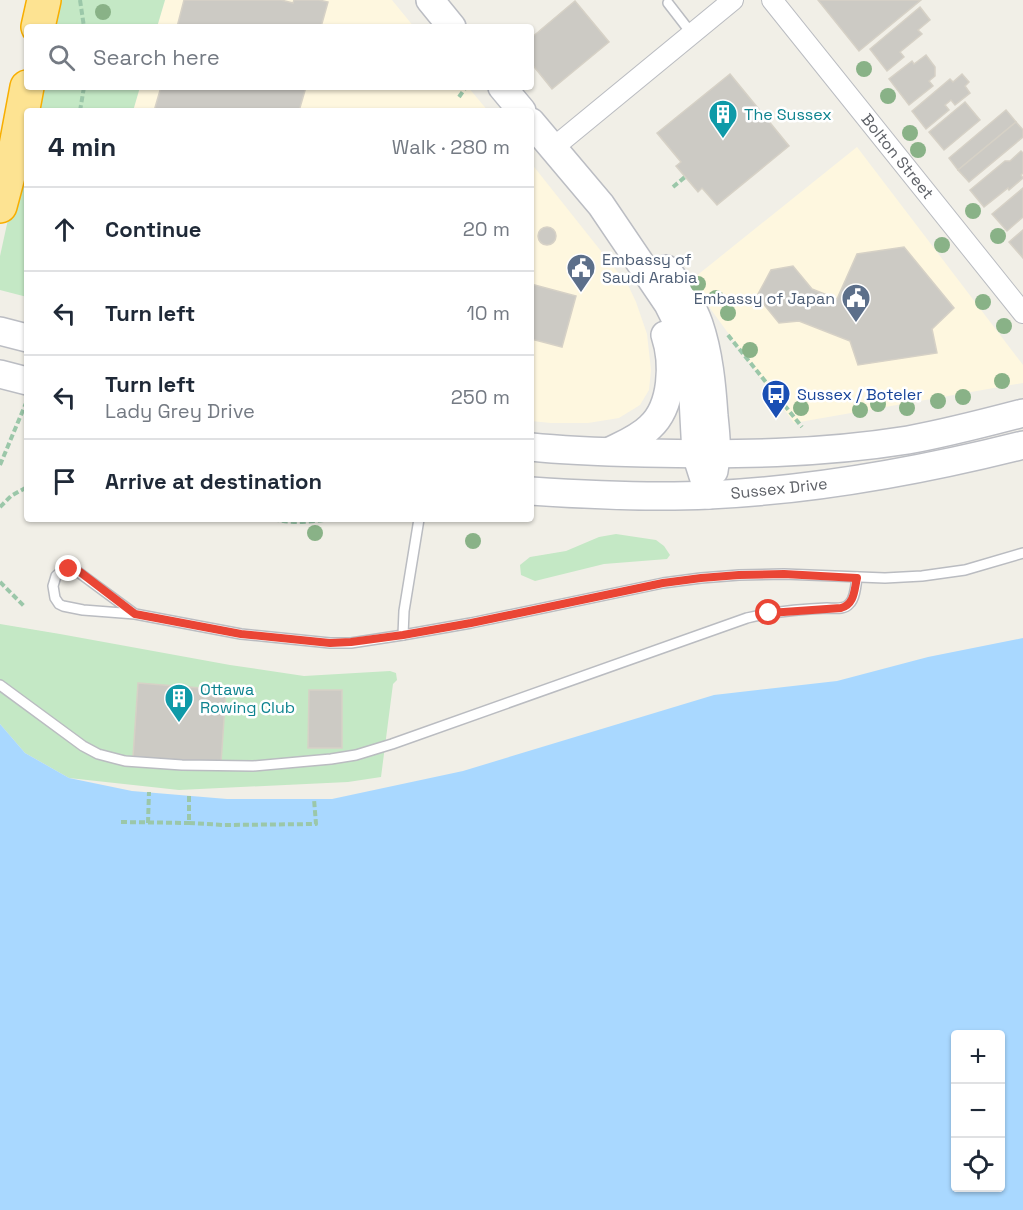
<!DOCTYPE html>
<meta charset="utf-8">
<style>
body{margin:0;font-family:"Space Grotesk",sans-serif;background:#f6f6f7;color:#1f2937}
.controls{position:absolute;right:18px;bottom:18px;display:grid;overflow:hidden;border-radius:6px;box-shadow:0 2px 4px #0004}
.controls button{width:54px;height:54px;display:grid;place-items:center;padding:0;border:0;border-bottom:2px solid #e0e1e3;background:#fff;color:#1f2937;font:30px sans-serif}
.stop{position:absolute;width:18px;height:18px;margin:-14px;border:4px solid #ea4535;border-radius:50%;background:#fff}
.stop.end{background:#ea4535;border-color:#fff;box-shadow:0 2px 6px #0008}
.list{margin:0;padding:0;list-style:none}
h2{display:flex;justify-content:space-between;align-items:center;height:78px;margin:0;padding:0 24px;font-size:26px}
h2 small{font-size:20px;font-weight:400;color:#747a83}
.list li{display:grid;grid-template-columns:39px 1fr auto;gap:18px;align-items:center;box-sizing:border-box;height:84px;padding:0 24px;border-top:2px solid #e0e1e3}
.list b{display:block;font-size:22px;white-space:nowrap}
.list p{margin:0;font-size:20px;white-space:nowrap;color:#747a83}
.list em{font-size:20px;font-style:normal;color:#747a83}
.icon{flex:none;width:33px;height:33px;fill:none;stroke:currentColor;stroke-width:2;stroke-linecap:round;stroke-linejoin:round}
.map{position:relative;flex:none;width:1023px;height:1210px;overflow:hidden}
.search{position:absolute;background:#fff;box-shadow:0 2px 4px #0004;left:24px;top:24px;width:510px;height:66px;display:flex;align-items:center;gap:15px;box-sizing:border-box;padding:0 21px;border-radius:6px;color:#747a83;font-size:22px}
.panel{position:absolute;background:#fff;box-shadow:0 2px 4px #0004;left:24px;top:108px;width:510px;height:414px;border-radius:6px}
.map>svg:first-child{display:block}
</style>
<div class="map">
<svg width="1023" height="1210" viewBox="0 0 1023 1210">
<rect width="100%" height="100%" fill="#f1efe7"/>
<!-- commercial -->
<g fill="#fef7df">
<path d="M165 0H392L414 27H157Z"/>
<path d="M140 87H468L488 111H133Z"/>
<path d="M857 147 1023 365V383L794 423 690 281Z"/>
<path d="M531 163 628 285 636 302 647 334 651 370 649 390 640 405 619 418 588 423H551L531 421Z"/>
</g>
<!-- green -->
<g fill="#c4e8c5">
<path d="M56 0H165L157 27H50Z"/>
<path d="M37 87H140L133 111H32Z"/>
<path d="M27 133V297L0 290V256Z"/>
<path d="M616 534 656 540 664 546 670 555 667 559 604 564 535 581 521 575 520 565 530 557 566 551 599 537Z"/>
<path d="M0 624 60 634 230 665 304 676 390 671 396 673 397 680 393 684 381 777 348 782 179 790 69 778 25 753 0 724Z"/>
</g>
<!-- water -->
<path fill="#a9d8ff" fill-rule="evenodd" d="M1023 638V1210H0V724L25 753 69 778 132 791 227 799H332L463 771 714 695 837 681 928 657ZM956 1034H1000V1188H956Z"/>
<!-- building -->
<g fill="#cccac4" stroke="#d6d1c6" stroke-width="1.5">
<path d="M184 0H281L293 3 294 0H319L328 2 321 27H177Z"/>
<path d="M818 0H921L859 51Z"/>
<path d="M575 1 609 42 552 89 531 63V38Z"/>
<path d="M920 7 930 20 918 30 922 34 900 52 904 57 887 71 870 49Z"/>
<path d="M926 55 935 67V76L929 81 933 86 909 105 889 79 912 61 914 64Z"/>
<path d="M730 74 789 146 717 205 702 188 698 192 676 166 681 162 657 133Z"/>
<path d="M962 74 969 82 965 86 970 93 955 105 951 100 945 105 949 110 926 129 912 111 950 79 953 82Z"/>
<path d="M161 87H306L299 111H154Z"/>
<path d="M965 102 980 120 944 150 929 132Z"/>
<path d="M1006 110 1016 122 958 170 949 158Z"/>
<path d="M1016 122 1023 130V137L969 182 958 170Z"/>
<path d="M1021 151 1023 153V173L1021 175 1023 178 1009 190 1008 188 984 207 970 190 1005 161H1010Z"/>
<path d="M1023 188V217L1007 231 992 214Z"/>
<circle cx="547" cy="236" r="9"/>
<path d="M1023 230V258L1009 242Z"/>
<path d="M904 247 954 308 932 329 937 353 858 365 850 341 799 321 779 323 757 296 771 270 793 266 812 289 837 299 857 254Z"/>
<path d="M531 284 576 296 562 347 531 339Z"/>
<path d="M138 683 226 690 221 763 133 757Z"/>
<path d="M309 690H342V748H308Z"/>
</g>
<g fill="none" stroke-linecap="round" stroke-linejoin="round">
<!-- lane casing -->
<g stroke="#babcc1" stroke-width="12">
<g id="lane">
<path d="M668 3 692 34"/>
<path d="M135 614 74 569 63 570 56 576 53 586 55 598 59 604 63 606 83 610 135 614 241 634 330 643H351L403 635 471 623 663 583 701 578 739 575 784 574 885 578 922 576 965 570 1023 553"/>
<path d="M403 635 404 611 419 519"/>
<path d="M0 685 83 746 98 754 125 761 182 765 253 766 331 759 356 755 392 744 747 618C773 612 800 609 827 608 834 608 844 610 849 604 855 599 856 585 857 577"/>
</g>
</g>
<!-- street casing -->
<g stroke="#babcc1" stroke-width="22">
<g id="street">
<path d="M772 0 1023 313"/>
<path d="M553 148 733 0"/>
</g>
</g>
<!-- secondary casing -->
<g stroke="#bbbdc3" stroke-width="30">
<g id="secondary">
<path d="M430 0 452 27"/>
<path d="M502 87 522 111"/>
<path d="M531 122 601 205 668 304 682 332 692 379 696 454 709 495"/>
<path d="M666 269C679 285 692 304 699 324 709 353 712 386 714 416 716 435 718 452 714 471"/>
<path d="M0 331 27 338"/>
<path d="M0 374 27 381"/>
<path d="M531 447C569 451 607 452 645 453 733 455 820 454 908 440 947 433 985 423 1023 413"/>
<path d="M610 451C624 444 639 438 650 427 673 406 674 362 665 335"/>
<path d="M531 491C590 495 649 498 709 495 814 490 920 471 1023 445"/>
</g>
</g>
<!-- highway casing -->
<g stroke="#f8ae00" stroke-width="36">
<g id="highway">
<path d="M38 27 44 0"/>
<path d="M0 206 16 146 27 87"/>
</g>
</g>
<!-- path -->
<g stroke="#9bc7a9" stroke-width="4" stroke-dasharray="6 3" stroke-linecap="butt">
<path d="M80 0 84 27"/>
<path d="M459 97 466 87"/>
<path d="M80 111 84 87"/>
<path d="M673 187 685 177"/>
<path d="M728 335 802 427"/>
<path d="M0 465 26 403"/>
<path d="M0 507 11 496 27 487"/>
<path d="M273 519C293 524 310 522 330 519"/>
<path d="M0 582 25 607"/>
<path d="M189 796V823L224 825 316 824 314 799"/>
<path d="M121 822 189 823"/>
<path d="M148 823 149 792"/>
</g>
<!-- lane -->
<use href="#lane" stroke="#fff" stroke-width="9"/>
<!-- street -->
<use href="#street" stroke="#fff" stroke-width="20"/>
<!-- secondary -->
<use href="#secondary" stroke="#fff" stroke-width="27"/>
<!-- highway -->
<use href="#highway" stroke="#fde392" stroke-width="33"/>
</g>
<!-- trees -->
<g fill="#89b287">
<circle cx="103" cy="12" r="8"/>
<circle cx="864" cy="69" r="8"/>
<circle cx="888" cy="96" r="8"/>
<circle cx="910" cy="133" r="8"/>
<circle cx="918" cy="150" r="8"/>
<circle cx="973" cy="211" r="8"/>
<circle cx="998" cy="236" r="8"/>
<circle cx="942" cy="245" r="8"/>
<circle cx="698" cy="284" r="8"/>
<circle cx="716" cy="298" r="8"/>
<circle cx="983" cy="302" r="8"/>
<circle cx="728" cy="313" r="8"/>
<circle cx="1004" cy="326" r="8"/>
<circle cx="750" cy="350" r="8"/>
<circle cx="1002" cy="381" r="8"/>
<circle cx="963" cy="397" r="8"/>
<circle cx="938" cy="401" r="8"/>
<circle cx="878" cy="404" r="8"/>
<circle cx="801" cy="408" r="8"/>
<circle cx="907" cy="408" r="8"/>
<circle cx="860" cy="410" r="8"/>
<circle cx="315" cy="533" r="8"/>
<circle cx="473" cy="541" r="8"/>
</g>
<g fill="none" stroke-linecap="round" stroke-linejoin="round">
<!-- route -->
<path stroke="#ea4535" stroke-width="8" d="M69 569H74L80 572 135 614 241 634 330 643 351 642 403 635 471 623 663 583 701 578 739 575 784 574 857 578C854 590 855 604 841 608L769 613"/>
</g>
<!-- icons -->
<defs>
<g id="building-pin" transform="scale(1.5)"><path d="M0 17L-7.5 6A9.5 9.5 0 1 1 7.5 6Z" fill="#0f9aa8" stroke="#fff"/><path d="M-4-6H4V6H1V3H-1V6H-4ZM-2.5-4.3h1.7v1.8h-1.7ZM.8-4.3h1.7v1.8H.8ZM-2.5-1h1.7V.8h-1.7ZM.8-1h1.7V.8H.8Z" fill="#fff"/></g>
<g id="civic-pin" transform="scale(1.5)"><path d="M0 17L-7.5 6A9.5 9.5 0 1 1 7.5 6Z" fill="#5c6f8a" stroke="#fff"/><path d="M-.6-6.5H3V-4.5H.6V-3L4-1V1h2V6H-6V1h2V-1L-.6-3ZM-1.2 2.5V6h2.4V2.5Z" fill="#fff"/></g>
<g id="bus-pin" transform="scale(1.5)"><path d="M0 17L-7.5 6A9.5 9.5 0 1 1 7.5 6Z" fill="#1a4fb4" stroke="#fff"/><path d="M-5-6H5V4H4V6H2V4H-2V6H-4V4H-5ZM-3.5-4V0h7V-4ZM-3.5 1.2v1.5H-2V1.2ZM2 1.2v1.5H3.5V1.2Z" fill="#fff"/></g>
</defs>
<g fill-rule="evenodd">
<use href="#building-pin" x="723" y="114"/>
<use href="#civic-pin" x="581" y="268"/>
<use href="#civic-pin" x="856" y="298"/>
<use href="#bus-pin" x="776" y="394"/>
<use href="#building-pin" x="179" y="698"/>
</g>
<g text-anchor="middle" stroke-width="5" stroke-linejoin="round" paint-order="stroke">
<!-- culture labels -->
<g font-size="16" fill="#0d838f" stroke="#fff" text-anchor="start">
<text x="744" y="120">The Sussex</text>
<text x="200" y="695">Ottawa<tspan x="200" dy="18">Rowing Club</tspan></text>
</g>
<!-- street labels -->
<g font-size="16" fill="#5f6268" stroke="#fff">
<text transform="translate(898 156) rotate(51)" y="6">Bolton Street</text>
<text transform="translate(779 488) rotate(-6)" y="6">Sussex Drive</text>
</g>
<!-- service labels -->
<g font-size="16" fill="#4e5e75" stroke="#fff" text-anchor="start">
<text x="602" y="265">Embassy of<tspan x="602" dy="18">Saudi Arabia</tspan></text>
<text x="835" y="304" text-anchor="end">Embassy of Japan</text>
</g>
<!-- transit labels -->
<g font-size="16" fill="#164399" stroke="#fff" text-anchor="start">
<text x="797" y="400">Sussex / Boteler</text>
</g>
</g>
</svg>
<div class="controls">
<button>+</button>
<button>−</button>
<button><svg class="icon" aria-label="locate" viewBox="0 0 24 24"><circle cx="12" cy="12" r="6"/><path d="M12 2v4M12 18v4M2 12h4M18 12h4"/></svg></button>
</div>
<div class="stop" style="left:769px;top:613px"></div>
<div class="stop end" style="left:69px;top:569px"></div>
<div class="search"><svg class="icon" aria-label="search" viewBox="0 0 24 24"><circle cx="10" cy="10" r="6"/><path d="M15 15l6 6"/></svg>Search here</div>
<section class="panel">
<h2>4 min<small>Walk · 280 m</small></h2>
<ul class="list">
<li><svg class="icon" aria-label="ahead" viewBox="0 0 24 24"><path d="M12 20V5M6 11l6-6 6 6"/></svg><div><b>Continue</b></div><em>20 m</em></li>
<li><svg class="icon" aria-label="left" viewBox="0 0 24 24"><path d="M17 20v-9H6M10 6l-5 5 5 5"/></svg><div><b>Turn left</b></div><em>10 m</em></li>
<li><svg class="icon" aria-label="left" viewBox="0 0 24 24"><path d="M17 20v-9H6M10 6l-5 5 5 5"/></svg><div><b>Turn left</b><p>Lady Grey Drive</p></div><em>250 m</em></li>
<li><svg class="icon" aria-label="arrive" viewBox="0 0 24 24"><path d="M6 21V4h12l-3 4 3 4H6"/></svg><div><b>Arrive at destination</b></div></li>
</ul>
</section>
</div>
